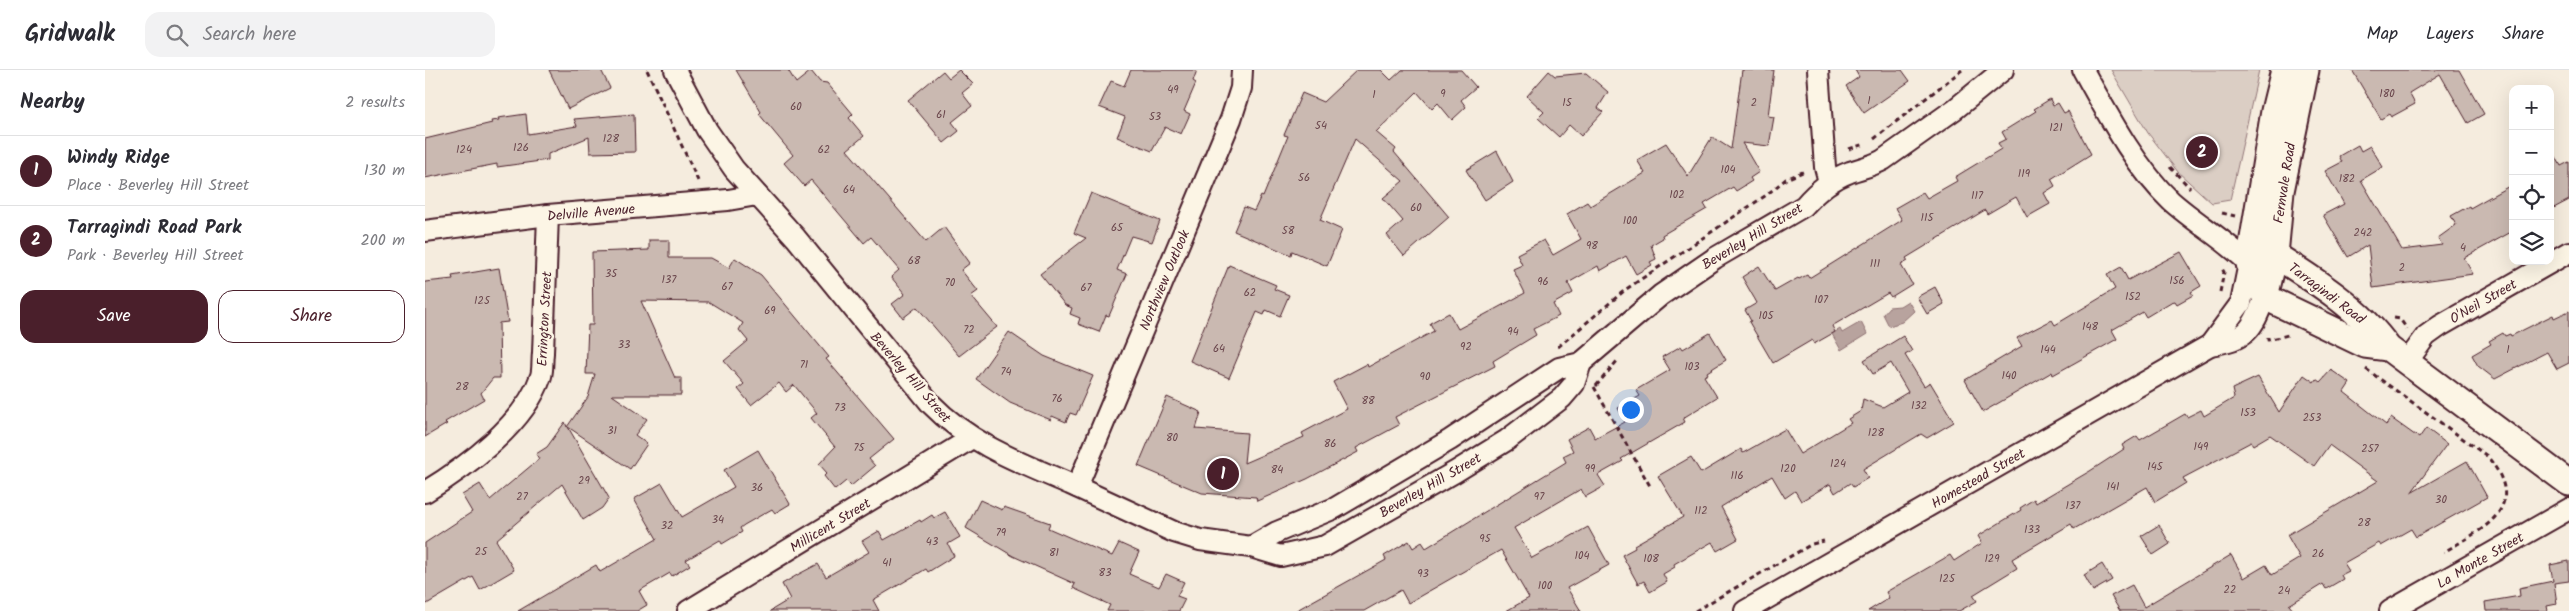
<!DOCTYPE html>
<meta charset="utf-8">
<style>
body{margin:0;font-family:Kalam,sans-serif;background:#f2f2f3;color:#2b2b33}
.controls{position:absolute;right:15px;top:15px;display:grid;overflow:hidden;border-radius:10px;box-shadow:0 5px 20px #0002}
.controls button{width:45px;height:45px;display:grid;place-items:center;padding:0;border:0;border-bottom:1px solid #e1e1e2;background:#fff;color:#2b2b33;font:25px sans-serif}
.you{position:absolute;left:1205px;top:339px;width:18px;height:18px;margin:-12px;border:4px solid #fff;border-radius:50%;background:#1a73e8;box-shadow:0 0 0 8px #1a73e833}
.badge{display:grid;place-items:center;width:32px;height:32px;border-radius:50%;background:#4a1f2b;color:#fff;font-size:16px;font-weight:700}
.pin{position:absolute;translate:-50% -50%;border:2px solid #fff;box-shadow:0 1px 5px #0006}
.list{margin:0;padding:0;list-style:none}
h2{display:flex;justify-content:space-between;align-items:center;height:65px;margin:0;padding:0 20px;font-size:21px}
h2 small{font-size:16px;font-weight:400;color:#7c7c81}
.list li{display:grid;grid-template-columns:32px 1fr auto;gap:15px;align-items:center;box-sizing:border-box;height:70px;padding:0 20px;border-top:1px solid #e1e1e2}
.list b{display:block;font-size:19px;white-space:nowrap}
.list p{margin:0;font-size:16px;white-space:nowrap;color:#7c7c81}
.list em{font-size:16px;font-style:normal;color:#7c7c81}
.actions{display:flex;gap:10px;padding:15px 20px}
.actions a{flex:1;padding:11px 0;border:1px solid #4a1f2b;border-radius:15px;text-align:center;font-size:18px;color:#4a1f2b}
.actions .main{background:#4a1f2b;color:#fff}
.icon{flex:none;width:28px;height:28px;fill:none;stroke:currentColor;stroke-width:2;stroke-linecap:round;stroke-linejoin:round}
.map{position:relative;flex:none;width:2144px;height:541px;overflow:hidden}
header{display:flex;align-items:center;gap:30px;box-sizing:border-box;height:70px;padding:0 25px;background:#fff;border-bottom:1px solid #e1e1e2}
header strong{font-size:24px}
nav{display:flex;gap:28px;margin-inline-start:auto;font-size:18px}
.search{width:350px;height:45px;background:#f2f2f3;display:flex;align-items:center;gap:12px;box-sizing:border-box;padding:0 18px;border-radius:15px;color:#7c7c81;font-size:19px}
main{display:flex}
aside{flex:1;background:#fff}
.map>svg:first-child{display:block}
</style>
<header>
<strong>Gridwalk</strong>
<div class="search"><svg class="icon" aria-label="search" viewBox="0 0 24 24"><circle cx="10" cy="10" r="6"/><path d="M15 15l6 6"/></svg>Search here</div>
<nav><a>Map</a><a>Layers</a><a>Share</a></nav>
</header>
<main>
<aside>
<h2>Nearby<small>2 results</small></h2>
<ul class="list">
<li><span class="badge">1</span><div><b>Windy Ridge</b><p>Place · Beverley Hill Street</p></div><em>130 m</em></li>
<li><span class="badge">2</span><div><b>Tarragindi Road Park</b><p>Park · Beverley Hill Street</p></div><em>200 m</em></li>
</ul>
<div class="actions"><a class="main">Save</a><a>Share</a></div>
</aside>
<div class="map">
<svg width="2144" height="541" viewBox="0 0 2144 541">
<rect width="100%" height="100%" fill="#f5ecde"/>
<filter id="ink" filterUnits="userSpaceOnUse"><feTurbulence type="fractalNoise" baseFrequency=".02" numOctaves="2"/><feDisplacementMap in="SourceGraphic" scale="10" xChannelSelector="R" yChannelSelector="G"/><feConvolveMatrix kernelMatrix="1 2 1 2 8 2 1 2 1" color-interpolation-filters="sRGB"/></filter>
<g filter="url(#ink)">
<!-- green -->
<path fill="#dbcec4" stroke="#927678" d="M1686 0H1834L1805 130 1787 133 1753 102 1723 63Z"/>
<!-- water -->
<g fill="#b8a39e" stroke="#8c6e70">
<path d="M1483 231 1489 241 1477 252 1464 256 1458 244 1464 237 1475 236Z"/>
<path d="M1436 252 1442 264 1416 280 1407 264 1415 259 1417 263Z"/>
</g>
<!-- building -->
<g fill="#cab9b1" stroke="#4a1f2b">
<path d="M124 0H176L185 18 143 39Z"/>
<path d="M311 0H363L371 13 386 1 395 12 402 13 428 44 424 48 439 66 422 80 501 172 519 157 545 193 536 200 553 221 546 226 572 257 534 286 492 237 478 248 467 234 480 224 466 207 474 200 446 167 439 173 386 110 379 116 359 93 368 85 334 44 336 42Z"/>
<path d="M534 0 548 14 537 23 547 36 527 52 534 61 519 73 483 30 518 1 524 8Z"/>
<path d="M706 0H772L768 11 771 13 759 41 765 44 756 64 740 57 727 81 692 67 700 47 674 37 686 11 699 16Z"/>
<path d="M932 0H956L966 10 977 0H1036L1051 17 1036 30 1041 37 1027 50 1013 33 1007 39 992 22 951 62 971 79 969 82 1024 147 979 186 962 165 978 151 958 128 978 111 930 69 895 150 917 160 902 196 867 181 866 185 809 161 819 137 829 141 836 126 838 127 863 66 859 65 877 23 898 32Z"/>
<path d="M1317 0H1349L1343 46 1349 47 1344 76 1317 73 1334 102 1325 108 1327 111 1311 121 1308 117 1279 134 1282 139 1237 165 1238 168 1226 175 1231 189 1225 192 1227 195 1211 204 1201 186 1175 201 1173 196 1143 213 1148 223 1128 234 1134 246 1108 259 1111 265 1068 291 1070 296 970 347 974 355 931 378 933 382 882 409 832 431 831 427 777 423 713 396 742 327 776 342 771 359 822 363 819 393 879 367 877 363 922 339 908 312 942 294 943 297 1009 261 1005 253 1024 243 1033 259 1100 223 1088 199 1097 195 1092 184 1119 170 1128 185 1156 169 1142 144 1162 132 1165 136 1220 103 1212 90 1241 73 1263 106 1287 67 1306 79Z"/>
<path d="M1430 0H1477L1485 11 1439 43 1421 16 1434 7Z"/>
<path d="M1927 0H2034L2059 44 2043 53 2015 4 1984 23 1990 34 1966 47 1964 44 1956 49Z"/>
<path d="M1124 1 1130 6 1161 3 1183 22 1173 38 1178 42 1156 66 1144 55 1134 67 1113 48 1119 42 1102 26Z"/>
<path d="M1625 29 1628 36 1633 33 1639 43 1643 41 1666 84 1626 109 1630 116 1619 123 1625 134 1602 147 1591 127 1562 144 1560 140 1481 188 1483 191 1476 195 1487 214 1466 227 1463 223 1407 256 1410 262 1389 274 1387 270 1348 293 1324 252 1326 251 1320 240 1332 233 1317 207 1334 196 1350 221 1373 208 1374 209 1382 205 1384 208 1477 150 1470 138 1498 122 1502 128 1532 111 1530 107 1576 79 1573 73 1581 69 1577 62 1611 41 1609 39Z"/>
<path d="M101 44 103 64 152 56 149 49 209 44 210 82 165 83 164 67 123 84V90L72 97V94L0 108V69L67 53 66 51 74 50 73 48Z"/>
<path d="M1933 75 1936 81 1945 76 1958 97 1936 110 1977 180 2017 175 2013 168 2031 155 2026 146 2044 136 2045 138 2088 114V161L2039 188 2048 204 1948 218 1943 175 1923 187 1898 145 1919 134 1900 101 1917 92 1914 86Z"/>
<path d="M2125 76 2136 96 2144 92V130L2125 140Z"/>
<path d="M1072 81 1088 112 1060 130 1041 100Z"/>
<path d="M666 123 735 151 727 172 706 166 692 200 702 204 684 246 681 245 674 262 653 254 655 248 645 244 647 238 640 235 615 204 661 168 649 163Z"/>
<path d="M224 170H244V188H286L304 198 310 188 336 205 404 287 401 289 469 369 444 389 450 396 426 416 421 411 410 420 399 406 402 403 394 394 410 377 386 348 392 343 369 315 361 322 354 313 326 335 313 319 319 314 299 291 323 271 314 260 318 253 284 232 216 231 250 308H256V325H187L222 349 210 365 222 374 205 399 143 357 184 428 177 438 158 450 137 414 71 470 89 500 55 520 48 507 0 535V473L47 442 37 425 55 414 65 430 114 389 111 384 122 377 140 352 142 357 163 327 170 304H161L163 255H168L167 182 224 180Z"/>
<path d="M1756 182 1776 216 1766 222 1768 225 1752 234 1750 231 1746 232 1721 247 1718 242 1687 260 1692 269 1628 305 1627 302 1558 342 1540 310 1597 276 1592 268 1627 250 1630 255 1690 219 1682 205 1696 197 1703 210Z"/>
<path d="M804 195 851 215 849 219 864 225 855 246 841 240 839 245 832 242 804 308 765 291Z"/>
<path d="M74 198 83 252 74 253 75 308H68L56 323 59 329 20 352 22 354 0 367V212L28 209 27 206Z"/>
<path d="M1510 217 1519 234 1502 244 1492 227Z"/>
<path d="M2144 241V293L2132 299 2122 282 2070 309 2053 296 2047 285 2066 274 2064 271 2078 263 2080 266 2085 264 2086 266 2128 245 2129 248Z"/>
<path d="M584 262 619 286 668 306 651 345 645 343 641 352 627 346 626 350 585 333 551 309Z"/>
<path d="M1285 263 1301 290 1282 302 1283 304 1279 306 1292 327 1258 348 1260 352 1196 389 1198 391 1173 405 1180 416 1160 427 1156 419 1089 458 1107 488 1163 457 1184 495 1142 518 1156 541H1081L1104 528 1076 480 983 533 976 520 939 541H870L961 490 959 486 984 471 988 478 997 472 1001 478 1141 392 1138 386 1148 381 1142 369 1164 357 1170 368 1200 352 1193 338 1215 326 1211 320 1245 300 1237 287 1256 276 1258 279Z"/>
<path d="M1478 266 1487 281 1480 285 1499 316 1505 312 1529 352 1502 368 1496 364 1438 399 1443 408 1428 417 1425 413 1410 423 1405 414 1376 431 1370 421 1360 428 1347 406 1296 437 1313 469 1292 481 1287 472 1256 490 1249 494 1250 497 1238 504 1242 512 1225 522 1219 511 1213 514 1197 485 1210 478 1209 475 1258 447 1233 406 1266 387 1276 403 1316 379 1318 383 1360 359 1375 384 1426 353 1423 349 1436 341 1438 329 1458 337 1483 322 1466 293 1448 304 1439 290Z"/>
<path d="M1906 300 1925 313 1919 322 1961 355 1966 348 1994 368 2001 358 2022 374 1986 423 2042 391 2062 427 1991 467 1986 459 1956 476 1954 473 1919 493 1924 501 1916 505 1918 509 1901 519 1898 514 1864 535 1869 541H1695L1686 526 1707 515 1719 537 1806 485 1819 508 1841 495 1847 505 1875 488 1862 465 1953 411 1904 375 1889 396 1845 365 1828 375 1826 372 1758 408 1761 413 1730 432 1722 417 1649 459 1646 454 1587 489 1592 498 1548 525 1552 531 1534 541H1443L1464 528 1461 522 1525 485 1529 491 1557 473 1553 466 1596 440 1595 438 1609 429 1611 433 1665 401 1699 379 1697 375 1712 366 1715 370 1760 344 1762 347 1776 340 1779 346 1809 328 1807 319 1833 307 1854 342 1879 305 1889 312 1891 309 1895 312Z"/>
<path d="M333 380 365 434 350 443 347 439 319 455 315 458 317 462 297 474 295 470 261 490 265 495 247 506 245 503 214 521 222 535 212 541H93L171 495 175 502 232 469 209 429 237 413 257 447 309 417 299 400Z"/>
<path d="M555 430 577 440 579 437 625 453 623 458 687 486 694 473 714 482 704 504 734 517 741 504 759 512 752 526 760 529 754 541H682L685 535 648 518 650 514 588 486 541 458Z"/>
<path d="M520 442 535 467 523 474 529 486 503 502 501 499 448 530 454 541H345L365 529 357 514 374 504 393 494 401 507 444 482 437 471 454 461 459 470 495 450 496 452 507 445 509 448Z"/>
<path d="M1734 455 1745 474 1728 485 1716 466Z"/>
<path d="M2144 491V511L2129 513 2132 534 2122 536 2123 541H2061L2060 532 2095 526 2094 518 2128 511 2125 495Z"/>
<path d="M1677 494 1687 510 1668 521 1659 505Z"/>
</g>
<g fill="none" stroke-linecap="round" stroke-linejoin="round">
<!-- minor casing -->
<g stroke="#4a1f2b" stroke-width="24">
<g id="minor">
<path d="M250 0 282 60 309 99 371 168 506 334C545 374 594 392 645 414 680 430 714 446 749 462L775 470 826 477 856 486 900 476 1030 402 1082 370 1137 328 1149 314 1156 293 1236 225 1290 188 1379 136C1392 121 1406 109 1425 102 1437 98 1447 96 1458 90L1530 39 1578 0"/>
<path d="M1393 0 1400 97 1404 112"/>
<path d="M1658 0C1682 43 1710 97 1746 131 1771 153 1800 170 1824 193L1816 233 1785 275"/>
<path d="M0 161 123 145 303 130 332 125"/>
<path d="M1982 292 2001 266 2015 256 2144 182"/>
<path d="M652 417 806 49 816 18 817 0"/>
<path d="M0 422C41 397 100 354 116 306 118 299 117 291 118 283L123 145"/>
<path d="M826 477 852 462 910 438 1025 370 1134 298 1156 293"/>
<path d="M263 541 547 368"/>
<path d="M1320 541 1785 275C1822 269 1827 261 1840 227"/>
<path d="M1965 541 2144 439"/>
</g>
</g>
<!-- tertiary casing -->
<g stroke="#4a1f2b" stroke-width="29">
<g id="tertiary">
<path d="M1824 193 1850 185C1888 209 1937 240 1963 278L2144 413"/>
<path d="M1824 193 1849 41 1859 0"/>
<path d="M1833 211 1840 227 1940 275 1963 278"/>
<path d="M1840 227 1850 185 1856 121 1881 0"/>
</g>
</g>
<!-- path -->
<g stroke="#4a1f2b" stroke-width="3" stroke-dasharray="5 4" stroke-linecap="butt">
<path d="M222 0 274 113"/>
<path d="M1449 69 1537 0"/>
<path d="M1424 79 1439 74"/>
<path d="M1745 97 1765 118"/>
<path d="M1797 143 1810 146"/>
<path d="M1795 222 1799 202 1796 197"/>
<path d="M1969 248 1975 249 1982 259"/>
<path d="M1843 267V270L1863 265"/>
<path d="M1133 277 1200 220 1340 126 1361 109 1380 101"/>
<path d="M1941 299 2062 386C2105 438 2061 457 2019 482"/>
<path d="M1171 316 1193 290"/>
<path d="M1169 317 1225 416"/>
<path d="M1270 541 1387 474 1399 471"/>
</g>
<!-- minor -->
<use href="#minor" stroke="#fcf5e5" stroke-width="20"/>
<!-- tertiary -->
<use href="#tertiary" stroke="#fcf5e5" stroke-width="25"/>
</g>
</g>
<g text-anchor="middle" stroke-width="5" stroke-linejoin="round" paint-order="stroke">
<!-- number labels -->
<g font-size="11" fill="#6a464c">
<text x="748" y="23">49</text>
<text x="1018" y="27">9</text>
<text x="1962" y="27">180</text>
<text x="949" y="28">1</text>
<text x="1444" y="34">1</text>
<text x="1142" y="36">15</text>
<text x="1329" y="36">2</text>
<text x="371" y="40">60</text>
<text x="516" y="48">61</text>
<text x="730" y="50">53</text>
<text x="896" y="59">54</text>
<text x="1631" y="61">121</text>
<text x="186" y="72">128</text>
<text x="96" y="81">126</text>
<text x="39" y="83">124</text>
<text x="399" y="83">62</text>
<text x="1303" y="103">104</text>
<text x="1599" y="107">119</text>
<text x="879" y="111">56</text>
<text x="1922" y="112">182</text>
<text x="424" y="123">64</text>
<text x="1252" y="128">102</text>
<text x="1552" y="129">117</text>
<text x="991" y="141">60</text>
<text x="1502" y="151">115</text>
<text x="1205" y="154">100</text>
<text x="692" y="161">65</text>
<text x="863" y="164">58</text>
<text x="1938" y="166">242</text>
<text x="1167" y="179">98</text>
<text x="2038" y="181">4</text>
<text x="489" y="194">68</text>
<text x="1450" y="197">111</text>
<text x="1977" y="201">2</text>
<text x="186" y="207">35</text>
<text x="244" y="213">137</text>
<text x="1752" y="214">156</text>
<text x="1118" y="215">96</text>
<text x="525" y="216">70</text>
<text x="302" y="220">67</text>
<text x="661" y="221">67</text>
<text x="825" y="226">62</text>
<text x="1708" y="230">152</text>
<text x="1396" y="233">107</text>
<text x="57" y="234">125</text>
<text x="345" y="244">69</text>
<text x="1341" y="249">105</text>
<text x="1665" y="260">148</text>
<text x="544" y="263">72</text>
<text x="1088" y="265">94</text>
<text x="199" y="278">33</text>
<text x="1041" y="280">92</text>
<text x="794" y="282">64</text>
<text x="1623" y="283">144</text>
<text x="2083" y="283">1</text>
<text x="379" y="298">71</text>
<text x="1267" y="300">103</text>
<text x="581" y="305">74</text>
<text x="1584" y="309">140</text>
<text x="1000" y="310">90</text>
<text x="37" y="320">28</text>
<text x="632" y="332">76</text>
<text x="943" y="334">88</text>
<text x="1494" y="339">132</text>
<text x="415" y="341">73</text>
<text x="1823" y="346">153</text>
<text x="1887" y="351">253</text>
<text x="187" y="364">31</text>
<text x="1451" y="366">128</text>
<text x="747" y="371">80</text>
<text x="905" y="377">86</text>
<text x="1776" y="380">149</text>
<text x="434" y="381">75</text>
<text x="1945" y="382">257</text>
<text x="1413" y="397">124</text>
<text x="1730" y="400">145</text>
<text x="1165" y="402">99</text>
<text x="1363" y="402">120</text>
<text x="852" y="403">84</text>
<text x="1312" y="409">116</text>
<text x="159" y="414">29</text>
<text x="1688" y="420">141</text>
<text x="332" y="421">36</text>
<text x="97" y="430">27</text>
<text x="1114" y="430">97</text>
<text x="2016" y="433">30</text>
<text x="1648" y="439">137</text>
<text x="1276" y="444">112</text>
<text x="293" y="453">34</text>
<text x="1939" y="456">28</text>
<text x="242" y="459">32</text>
<text x="1607" y="463">133</text>
<text x="576" y="466">79</text>
<text x="1060" y="472">95</text>
<text x="507" y="475">43</text>
<text x="56" y="485">25</text>
<text x="629" y="486">81</text>
<text x="1893" y="487">26</text>
<text x="1157" y="489">104</text>
<text x="1226" y="492">108</text>
<text x="1567" y="492">129</text>
<text x="462" y="496">41</text>
<text x="680" y="506">83</text>
<text x="998" y="507">93</text>
<text x="1522" y="512">125</text>
<text x="1120" y="519">100</text>
<text x="1805" y="523">22</text>
<text x="1859" y="524">24</text>
</g>
<!-- street labels -->
<g font-size="14" fill="#4a1f2b" stroke="#fcf5e5">
<text transform="translate(1859 113) rotate(-81)" y="5">Fernvale Road</text>
<text transform="translate(166 142) rotate(-5)" y="5">Delville Avenue</text>
<text transform="translate(1327 166) rotate(-31)" y="5">Beverley Hill Street</text>
<text transform="translate(739 210) rotate(-67)" y="5">Northview Outlook</text>
<text transform="translate(1902 223) rotate(37)" y="5">Tarragindi Road</text>
<text transform="translate(2058 231) rotate(-30)" y="5">O'Neil Street</text>
<text transform="translate(119 249) rotate(-87)" y="5">Errington Street</text>
<text transform="translate(486 307) rotate(49)" y="5">Beverley Hill Street</text>
<text transform="translate(1553 408) rotate(-30)" y="5">Homestead Street</text>
<text transform="translate(1005 415) rotate(-30)" y="5">Beverley Hill Street</text>
<text transform="translate(405 455) rotate(-31)" y="5">Millicent Street</text>
<text transform="translate(2055 490) rotate(-30)" y="5">La Monte Street</text>
</g>
</g>
</svg>
<div class="controls">
<button>+</button>
<button>−</button>
<button><svg class="icon" aria-label="locate" viewBox="0 0 24 24"><circle cx="12" cy="12" r="6"/><path d="M12 2v4M12 18v4M2 12h4M18 12h4"/></svg></button>
<button><svg class="icon" aria-label="layers" viewBox="0 0 24 24"><path d="M12 4l9 5-9 5-9-5zM3 14l9 5 9-5"/></svg></button>
</div>
<div class="you"></div>
<div class="pin badge" style="left:798px;top:404px">1</div>
<div class="pin badge" style="left:1777px;top:82px">2</div>
</div>
</main>
